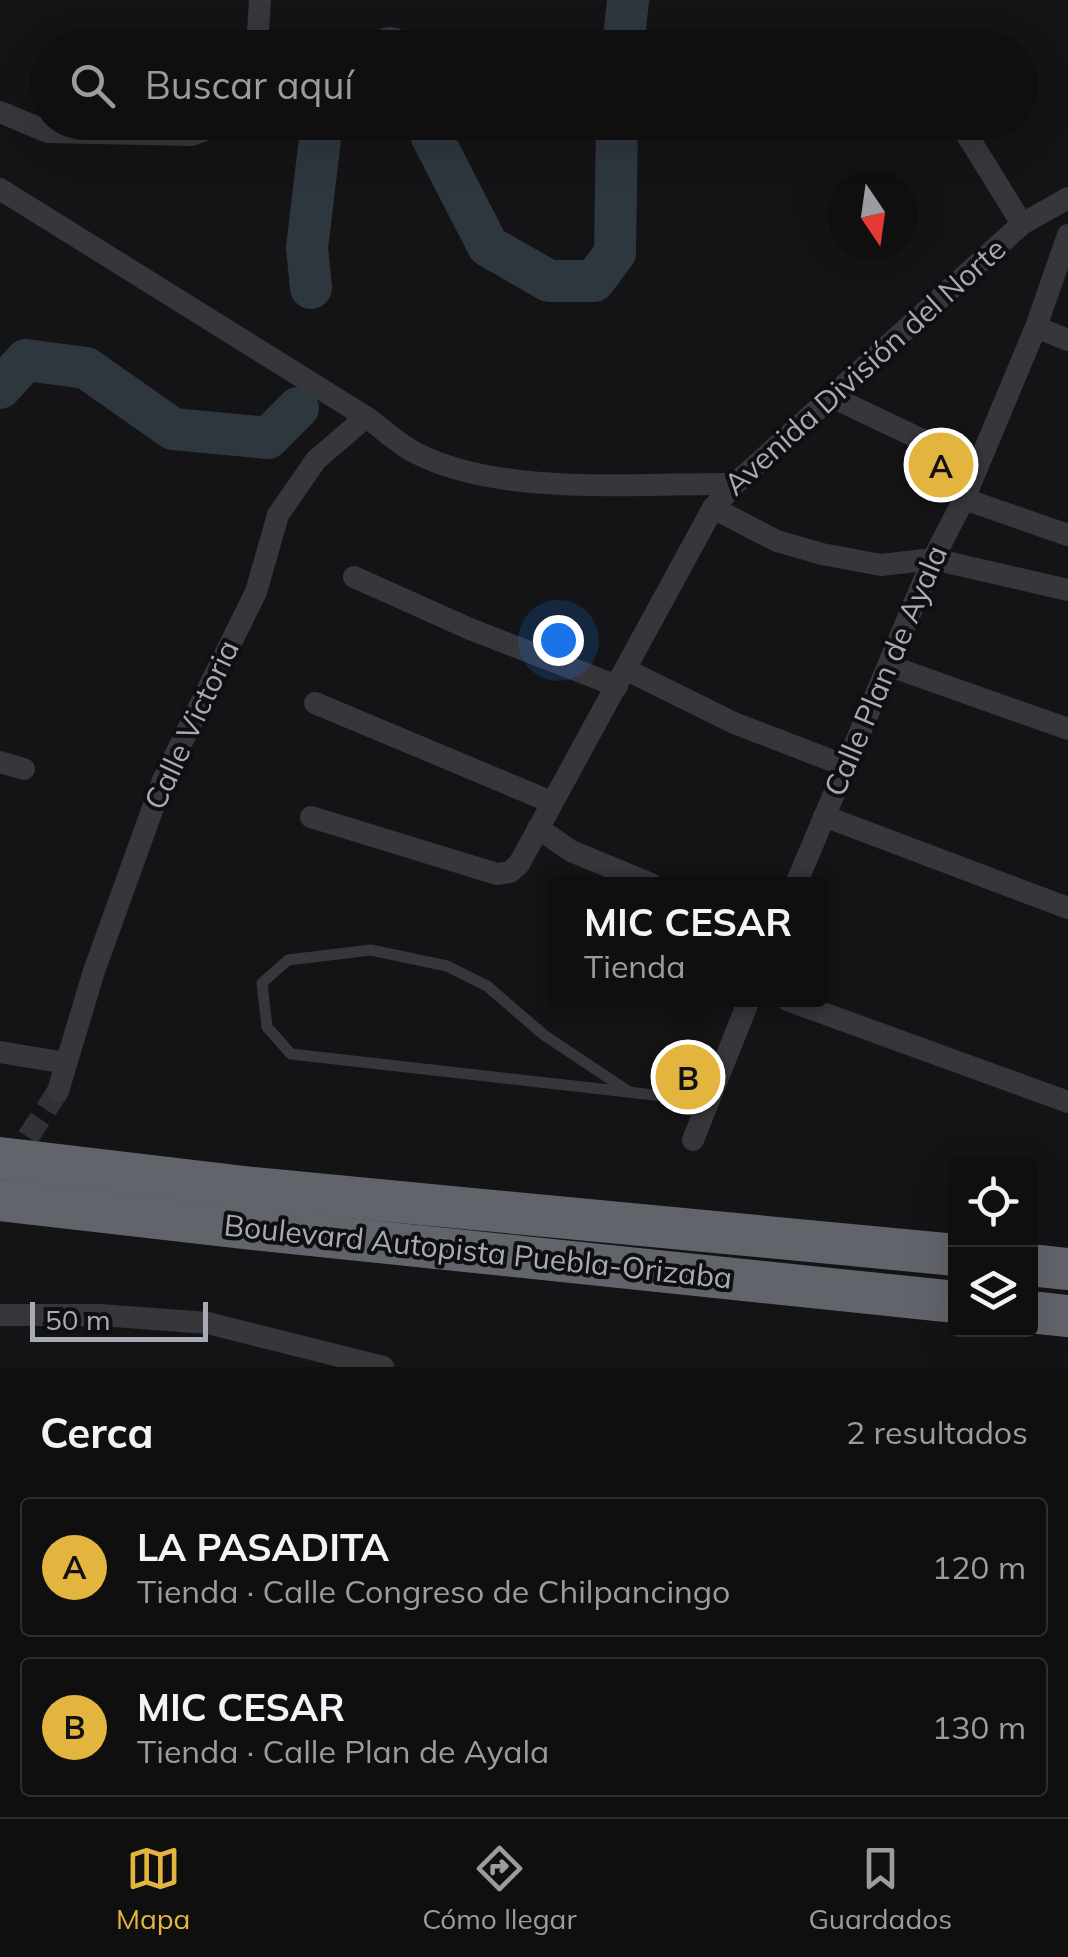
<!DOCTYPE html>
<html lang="es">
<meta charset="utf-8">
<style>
body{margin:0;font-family:Mulish,sans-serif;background:#181819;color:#f1f3f6}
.controls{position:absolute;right:30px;bottom:30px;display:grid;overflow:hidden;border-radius:10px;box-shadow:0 10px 40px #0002}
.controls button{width:90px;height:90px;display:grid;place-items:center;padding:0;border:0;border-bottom:2px solid #2f2f30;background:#0f0f10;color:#f1f3f6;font:50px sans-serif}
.compass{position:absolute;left:828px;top:170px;width:90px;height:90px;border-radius:50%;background:#0f0f10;box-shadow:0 10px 40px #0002;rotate:167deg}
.scale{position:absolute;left:30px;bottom:25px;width:178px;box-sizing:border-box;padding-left:10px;border:5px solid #a7abb5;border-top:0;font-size:28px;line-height:35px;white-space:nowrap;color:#a7abb5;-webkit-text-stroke:8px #0f0f11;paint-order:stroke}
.you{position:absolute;left:558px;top:640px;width:35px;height:35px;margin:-25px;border:8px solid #fff;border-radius:50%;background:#1a73e8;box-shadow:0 0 0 15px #1a73e833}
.badge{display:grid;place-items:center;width:65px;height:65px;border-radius:50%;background:#e4b53e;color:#111;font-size:32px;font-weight:700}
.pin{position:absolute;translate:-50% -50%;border:5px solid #fff;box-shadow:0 2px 10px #0006}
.popup{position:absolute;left:548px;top:877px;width:280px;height:130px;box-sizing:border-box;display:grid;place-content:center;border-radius:10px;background:#0f0f10;filter:drop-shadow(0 2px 8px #0005);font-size:32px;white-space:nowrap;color:#9b9c9f}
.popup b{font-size:38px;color:#f1f3f6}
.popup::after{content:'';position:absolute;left:50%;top:100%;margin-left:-20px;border:20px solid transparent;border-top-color:#0f0f10}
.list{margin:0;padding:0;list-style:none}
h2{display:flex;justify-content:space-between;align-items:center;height:130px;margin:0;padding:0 40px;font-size:42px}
h2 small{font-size:32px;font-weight:400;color:#9b9c9f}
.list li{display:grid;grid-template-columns:65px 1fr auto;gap:30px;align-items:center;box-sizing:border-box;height:140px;margin:0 20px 20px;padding:0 20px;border:2px solid #2f2f30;border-radius:10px}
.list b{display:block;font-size:38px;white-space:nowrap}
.list p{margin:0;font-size:32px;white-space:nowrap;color:#9b9c9f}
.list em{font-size:32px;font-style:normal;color:#9b9c9f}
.icon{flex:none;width:55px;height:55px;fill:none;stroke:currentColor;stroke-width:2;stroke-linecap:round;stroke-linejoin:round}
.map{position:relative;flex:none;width:1068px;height:1367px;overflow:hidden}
.search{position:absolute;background:#0f0f10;box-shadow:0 10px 40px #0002;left:30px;right:30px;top:30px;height:110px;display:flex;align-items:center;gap:25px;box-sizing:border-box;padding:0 35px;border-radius:55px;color:#9b9c9f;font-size:38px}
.sheet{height:450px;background:#0f0f10}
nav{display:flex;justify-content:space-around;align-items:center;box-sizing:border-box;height:140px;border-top:2px solid #2f2f30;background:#0f0f10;font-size:28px;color:#9b9c9f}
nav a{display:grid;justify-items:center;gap:5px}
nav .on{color:#e4b53e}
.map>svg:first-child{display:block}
</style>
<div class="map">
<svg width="1068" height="1367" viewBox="0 0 1068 1367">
<rect width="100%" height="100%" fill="#141416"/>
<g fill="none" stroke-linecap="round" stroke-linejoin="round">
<!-- river -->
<g stroke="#2e363e" stroke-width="42">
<path d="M390 48H391"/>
<path d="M623 48 628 0"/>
<path d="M428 122 432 137 488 246 549 281H594L615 253 617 122"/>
<path d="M311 288 307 248 322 122"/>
<path d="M0 388 26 360 86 368 173 429 268 438 298 408"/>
</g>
<!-- minor-tunnel -->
<path stroke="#313236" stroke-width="22" stroke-dasharray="22 11" stroke-linecap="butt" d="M10 1165 58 1091"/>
<!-- service -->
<path stroke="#36363b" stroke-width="11" d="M628 1091 544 1035 487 986 447 966 371 950 288 960 262 983 267 1027 291 1054 707 1101"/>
<!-- minor -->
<g stroke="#36363b" stroke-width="22">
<path d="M257 48 260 0"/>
<path d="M0 112 48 132 192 135 226 122"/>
<path d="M959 122 1022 224"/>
<path d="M0 189 366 417C382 428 398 444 416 453 501 497 640 483 735 484"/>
<path d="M1036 327 1068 340"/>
<path d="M832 397 977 466"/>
<path d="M964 499 1068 535"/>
<path d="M713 508 777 541 822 554 881 565 933 559 1068 590"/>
<path d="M354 577 470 629 617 686"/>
<path d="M890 666 1068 729"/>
<path d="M627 670 734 723 846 766"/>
<path d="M315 703 551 802"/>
<path d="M0 762 24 769"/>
<path d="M824 816 1068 908"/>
<path d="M311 817 497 874 510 872 519 864 713 508 735 484 1022 224 1068 198"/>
<path d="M538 828 571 851 651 884"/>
<path d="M796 884 933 559 964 499 1036 327 1068 235"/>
<path d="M787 1000 1068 1102"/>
<path d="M0 1052 66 1063"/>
<path d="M58 1091 94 971 163 780 256 592 278 515 316 460 366 417"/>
<path d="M693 1140 749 1000"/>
<path d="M0 1315H100L208 1323 383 1367"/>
</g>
<!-- motorway -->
<g stroke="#62646b" stroke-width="42">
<path d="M0 1158 253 1188 956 1255"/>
<path d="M0 1200 234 1227 956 1302"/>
<path d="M1030 1265 1068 1269"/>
<path d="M1030 1312 1068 1316"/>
</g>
</g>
<g text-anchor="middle" stroke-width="8" stroke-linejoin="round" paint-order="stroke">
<!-- street labels -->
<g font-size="30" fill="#a7abb5" stroke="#0f0f11">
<text transform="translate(865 367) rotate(-42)" y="10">Avenida División del Norte</text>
<text transform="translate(886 671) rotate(-67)" y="10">Calle Plan de Ayala</text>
<text transform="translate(192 725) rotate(-65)" y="10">Calle Victoria</text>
<text transform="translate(478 1252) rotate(6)" y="10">Boulevard Autopista Puebla-Orizaba</text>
</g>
</g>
</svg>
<div class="controls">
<button><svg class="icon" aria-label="locate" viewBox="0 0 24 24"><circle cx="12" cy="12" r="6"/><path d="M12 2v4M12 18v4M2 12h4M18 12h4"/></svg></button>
<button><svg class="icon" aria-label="layers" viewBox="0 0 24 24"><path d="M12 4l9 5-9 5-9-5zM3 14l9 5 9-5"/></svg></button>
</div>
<svg class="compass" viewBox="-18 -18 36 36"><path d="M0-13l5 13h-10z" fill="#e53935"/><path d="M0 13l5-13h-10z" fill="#9b9c9f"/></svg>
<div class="scale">50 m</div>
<div class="you"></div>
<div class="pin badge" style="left:941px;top:465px">A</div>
<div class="pin badge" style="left:688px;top:1077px">B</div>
<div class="popup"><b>MIC CESAR</b>Tienda</div>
<div class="search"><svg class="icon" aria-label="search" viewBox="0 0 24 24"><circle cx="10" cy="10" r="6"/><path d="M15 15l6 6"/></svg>Buscar aquí</div>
</div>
<section class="sheet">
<h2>Cerca<small>2 resultados</small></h2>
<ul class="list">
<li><span class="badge">A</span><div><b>LA PASADITA</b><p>Tienda · Calle Congreso de Chilpancingo</p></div><em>120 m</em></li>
<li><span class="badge">B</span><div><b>MIC CESAR</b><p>Tienda · Calle Plan de Ayala</p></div><em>130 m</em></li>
</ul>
</section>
<nav>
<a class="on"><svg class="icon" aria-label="map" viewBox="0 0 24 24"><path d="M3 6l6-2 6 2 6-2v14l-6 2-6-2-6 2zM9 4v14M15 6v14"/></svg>Mapa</a>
<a><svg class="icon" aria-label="directions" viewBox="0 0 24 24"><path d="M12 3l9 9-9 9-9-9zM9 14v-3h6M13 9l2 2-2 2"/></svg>Cómo llegar</a>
<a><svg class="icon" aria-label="saved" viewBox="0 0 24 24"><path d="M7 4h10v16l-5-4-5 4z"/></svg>Guardados</a>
</nav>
